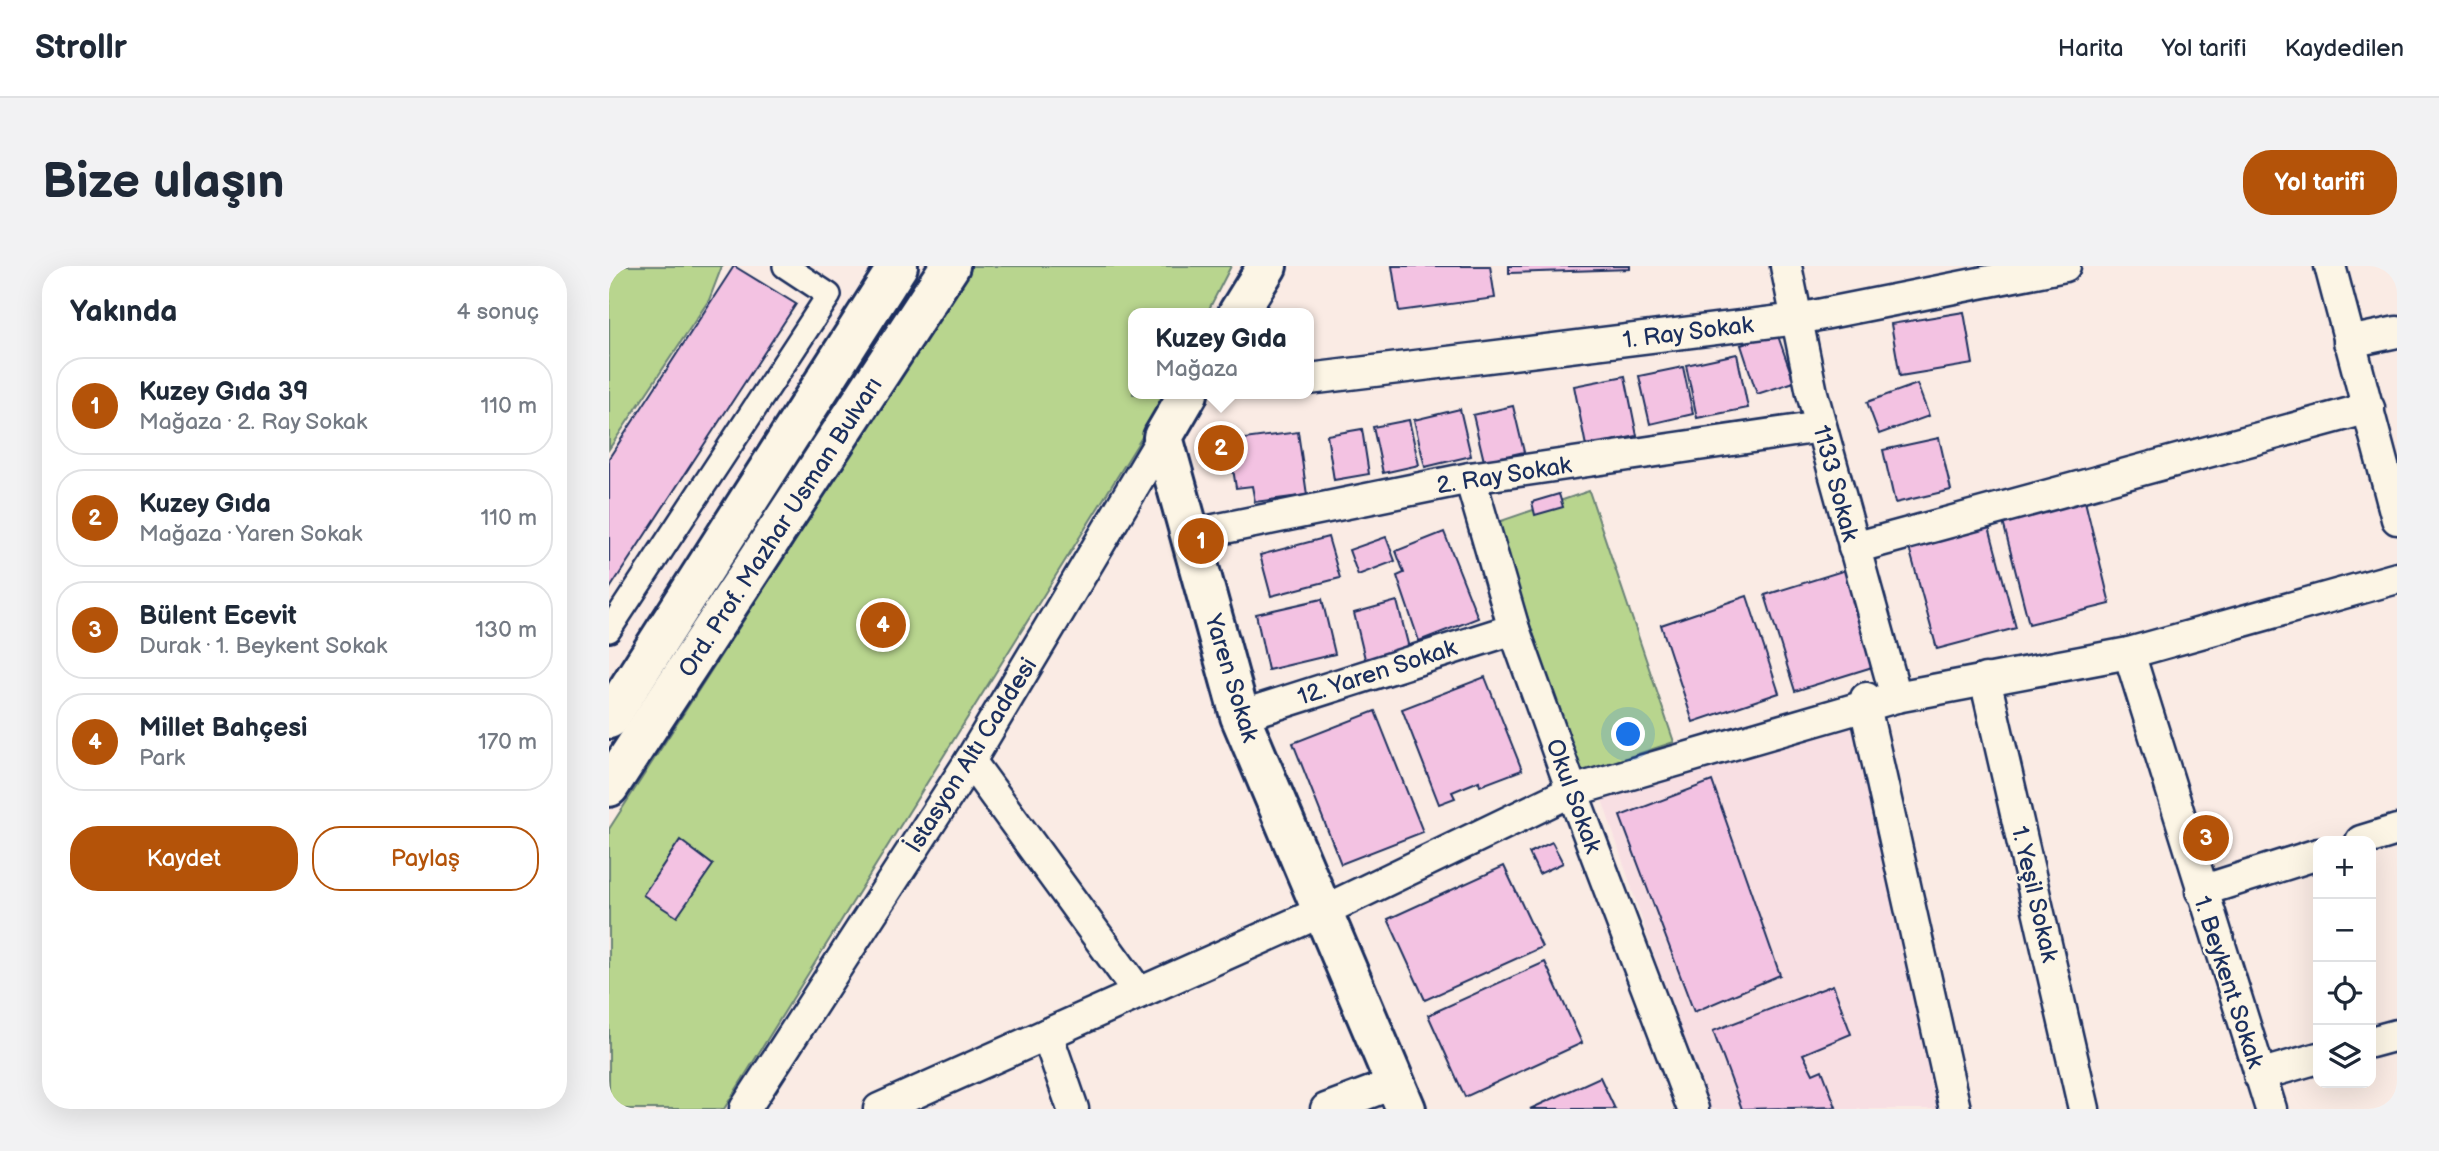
<!DOCTYPE html>
<html lang="tr">
<meta charset="utf-8">
<style>
body{margin:0;font-family:"Balsamiq Sans",sans-serif;background:#f2f2f3;color:#1f2937}
.controls{position:absolute;right:21px;bottom:21px;display:grid;overflow:hidden;border-radius:14px;box-shadow:0 7px 28px #0002}
.controls button{width:63px;height:63px;display:grid;place-items:center;padding:0;border:0;border-bottom:2px solid #e0e1e3;background:#fff;color:#1f2937;font:35px sans-serif}
.you{position:absolute;left:1020px;top:469px;width:24px;height:24px;margin:-18px;border:5px solid #fff;border-radius:50%;background:#1a73e8;box-shadow:0 0 0 10px #1a73e833}
.badge{display:grid;place-items:center;width:46px;height:46px;border-radius:50%;background:#b45309;color:#fff;font-size:23px;font-weight:700}
.pin{position:absolute;translate:-50% -50%;border:4px solid #fff;box-shadow:0 2px 7px #0006}
.popup{position:absolute;left:519px;top:42px;width:186px;height:91px;box-sizing:border-box;display:grid;place-content:center;border-radius:14px;background:#fff;filter:drop-shadow(0 2px 5px #0005);font-size:23px;white-space:nowrap;color:#747a83}
.popup b{font-size:26px;color:#1f2937}
.popup::after{content:'';position:absolute;left:50%;top:100%;margin-left:-14px;border:14px solid transparent;border-top-color:#fff}
.list{margin:0;padding:0;list-style:none}
h2{display:flex;justify-content:space-between;align-items:center;height:91px;margin:0;padding:0 28px;font-size:30px}
h2 small{font-size:23px;font-weight:400;color:#747a83}
.list li{display:grid;grid-template-columns:46px 1fr auto;gap:21px;align-items:center;box-sizing:border-box;height:98px;margin:0 14px 14px;padding:0 14px;border:2px solid #e0e1e3;border-radius:28px}
.list b{display:block;font-size:26px;white-space:nowrap}
.list p{margin:0;font-size:23px;white-space:nowrap;color:#747a83}
.list em{font-size:23px;font-style:normal;color:#747a83}
.actions{display:flex;gap:14px;padding:21px 28px}
.actions a{flex:1;padding:16px 0;border:2px solid #b45309;border-radius:28px;text-align:center;font-size:24px;color:#b45309}
.actions .main{background:#b45309;color:#fff}
.icon{flex:none;width:38px;height:38px;fill:none;stroke:currentColor;stroke-width:2;stroke-linecap:round;stroke-linejoin:round}
.map{position:relative;flex:none;width:1788px;height:843px;overflow:hidden;border-radius:28px}
header{display:flex;align-items:center;gap:42px;box-sizing:border-box;height:98px;padding:0 35px;background:#fff;border-bottom:2px solid #e0e1e3}
header strong{font-size:33px}
nav{display:flex;gap:38px;margin-inline-start:auto;font-size:24px}
.intro{display:flex;align-items:center;justify-content:space-between;box-sizing:border-box;height:168px;padding:0 42px}
h1{margin:0;font-size:49px}
.button{padding:18px 32px;border-radius:28px;background:#b45309;color:#fff;font-size:24px;font-weight:700}
main{display:flex;gap:42px;padding:0 42px}
aside{flex:1;background:#fff;border-radius:28px;box-shadow:0 7px 28px #0002}
.map>svg:first-child{display:block}
</style>
<header>
<strong>Strollr</strong>
<nav><a>Harita</a><a>Yol tarifi</a><a>Kaydedilen</a></nav>
</header>
<div class="intro"><h1>Bize ulaşın</h1><a class="button">Yol tarifi</a></div>
<main>
<aside>
<h2>Yakında<small>4 sonuç</small></h2>
<ul class="list">
<li><span class="badge">1</span><div><b>Kuzey Gıda 39</b><p>Mağaza · 2. Ray Sokak</p></div><em>110 m</em></li>
<li><span class="badge">2</span><div><b>Kuzey Gıda</b><p>Mağaza · Yaren Sokak</p></div><em>110 m</em></li>
<li><span class="badge">3</span><div><b>Bülent Ecevit</b><p>Durak · 1. Beykent Sokak</p></div><em>130 m</em></li>
<li><span class="badge">4</span><div><b>Millet Bahçesi</b><p>Park</p></div><em>170 m</em></li>
</ul>
<div class="actions"><a class="main">Kaydet</a><a>Paylaş</a></div>
</aside>
<div class="map">
<svg width="1788" height="843" viewBox="0 0 1788 843">
<rect width="100%" height="100%" fill="#faebe4"/>
<filter id="ink" filterUnits="userSpaceOnUse"><feTurbulence type="fractalNoise" baseFrequency=".0143" numOctaves="2"/><feDisplacementMap in="SourceGraphic" scale="14" xChannelSelector="R" yChannelSelector="G"/><feConvolveMatrix kernelMatrix="1 2 1 2 8 2 1 2 1" color-interpolation-filters="sRGB"/></filter>
<g filter="url(#ink)">
<!-- built -->
<path fill="#f8dfe3" d="M1256 440 1346 843H1096L988 518Z"/>
<!-- green -->
<g fill="#b8d58e" stroke="#6a8276" stroke-width="2">
<path d="M0 0H113L100 34 0 183Z"/>
<path d="M363 0H622L598 47H524V128H557L543 155 115 843H0V563Z"/>
<path d="M980 225 1065 476 972 507 886 257Z"/>
</g>
<!-- building -->
<g fill="#f3c2e2" stroke="#1b2f5e" stroke-width="2">
<path d="M125 0 187 38 0 324V192Z"/>
<path d="M783 0H881L886 32 790 45Z"/>
<path d="M900 0H1021V3L900 7Z"/>
<path d="M1355 46 1364 98 1291 110 1282 58Z"/>
<path d="M1168 67 1185 116 1148 128 1132 79Z"/>
<path d="M1128 88 1139 142 1088 152 1077 99Z"/>
<path d="M1074 101 1084 148 1041 158 1030 110Z"/>
<path d="M1016 110 1028 170 977 180 965 120Z"/>
<path d="M1308 118 1320 150 1270 168 1258 136Z"/>
<path d="M904 140 915 186 875 195 864 149Z"/>
<path d="M851 143 862 190 816 201 805 154Z"/>
<path d="M800 154 810 199 774 207 764 161Z"/>
<path d="M753 163 760 208 725 214 718 169Z"/>
<path d="M689 166 698 229 646 236 643 220 627 222 622 190 637 188 635 173Z"/>
<path d="M1330 172 1342 224 1286 237 1274 184Z"/>
<path d="M950 228 954 241 926 249 923 236Z"/>
<path d="M1476 235 1501 338 1420 358 1394 256Z"/>
<path d="M1379 257 1407 362 1328 383 1299 278Z"/>
<path d="M835 266 869 352 810 375 788 310 795 307 787 285Z"/>
<path d="M719 271 731 312 662 330 651 289Z"/>
<path d="M777 271 786 295 749 309 740 284Z"/>
<path d="M1243 302 1273 398 1186 425 1156 329Z"/>
<path d="M1138 330 1170 427 1084 456 1052 359Z"/>
<path d="M713 333 726 388 659 404 647 348Z"/>
<path d="M788 335 801 386 757 397 745 347Z"/>
<path d="M876 411 913 504 871 520 870 515 843 526 846 532 830 538 793 443Z"/>
<path d="M766 445 814 566 732 598 684 477Z"/>
<path d="M1103 515 1171 709 1085 746 1011 550Z"/>
<path d="M71 574 104 599 68 651 34 629Z"/>
<path d="M943 576 954 597 930 608 920 587Z"/>
<path d="M895 600 933 681 816 734 779 653Z"/>
<path d="M936 696 973 777 856 831 819 749Z"/>
<path d="M1224 719 1242 768 1194 788 1204 808 1213 804 1227 841 1133 843 1104 765Z"/>
<path d="M991 811 1006 843H921Z"/>
</g>
<g fill="none" stroke-linecap="round" stroke-linejoin="round">
<!-- pedestrian casing -->
<g stroke="#1b2f5e" stroke-width="28">
<path id="pedestrian" d="M0 364 220 29 176 0"/>
</g>
<!-- minor casing -->
<g stroke="#1b2f5e" stroke-width="35">
<g id="minor">
<path d="M1177 0 1203 127 1287 431"/>
<path d="M1721 0 1788 253"/>
<path d="M1740 76 1788 66"/>
<path d="M700 113 1189 53 1456 0"/>
<path d="M861 212 905 363 963 525 1084 843"/>
<path d="M581 269 861 212 1212 161"/>
<path d="M1245 282 1760 142"/>
<path d="M1520 387 1662 843"/>
<path d="M1376 413 1475 843"/>
<path d="M1257 432 1256 440 1346 843"/>
<path d="M631 450 905 363"/>
<path d="M361 495 530 727"/>
<path d="M1752 575 1788 564"/>
<path d="M1592 625 1709 588"/>
<path d="M438 768 464 843"/>
<path d="M1762 776 1788 769"/>
<path d="M1650 809 1709 792"/>
<path d="M136 843 361 495 554 171"/>
<path d="M270 843 714 645 963 525 1287 431 1520 387 1788 312"/>
<path d="M717 843 786 817"/>
</g>
</g>
<!-- tertiary casing -->
<g stroke="#1b2f5e" stroke-width="44">
<g id="tertiary">
<path d="M629 47 658 0"/>
<path d="M579 128 554 171 631 450 797 843"/>
</g>
</g>
<!-- secondary casing -->
<g stroke="#1b2f5e" stroke-width="44">
<g id="secondary">
<path d="M0 453 289 0"/>
<path d="M0 521 341 0"/>
</g>
</g>
<!-- pedestrian -->
<use href="#pedestrian" stroke="#fcf5e5" stroke-width="23"/>
<!-- minor -->
<use href="#minor" stroke="#fcf5e5" stroke-width="30"/>
<!-- tertiary -->
<use href="#tertiary" stroke="#fcf5e5" stroke-width="38"/>
<!-- secondary -->
<use href="#secondary" stroke="#fcf5e5" stroke-width="38"/>
</g>
</g>
<g text-anchor="middle" stroke-width="5" stroke-linejoin="round" paint-order="stroke">
<!-- street labels -->
<g font-size="24" fill="#1b2f5e" stroke="#fcf5e5">
<text transform="translate(1079 66) rotate(-7)" y="8">1. Ray Sokak</text>
<text transform="translate(895 209) rotate(-9)" y="8">2. Ray Sokak</text>
<text transform="translate(1227 217) rotate(75)" y="8">1133 Sokak</text>
<text transform="translate(171 261) rotate(-57)" y="8">Ord. Prof. Mazhar Usman Bulvarı</text>
<text transform="translate(768 406) rotate(-18)" y="8">12. Yaren Sokak</text>
<text transform="translate(623 412) rotate(73)" y="8">Yaren Sokak</text>
<text transform="translate(362 489) rotate(-58)" y="8">İstasyon Altı Caddesi</text>
<text transform="translate(965 530) rotate(70)" y="8">Okul Sokak</text>
<text transform="translate(1426 628) rotate(77)" y="8">1. Yeşil Sokak</text>
<text transform="translate(1620 716) rotate(72)" y="8">1. Beykent Sokak</text>
</g>
</g>
</svg>
<div class="controls">
<button>+</button>
<button>−</button>
<button><svg class="icon" aria-label="locate" viewBox="0 0 24 24"><circle cx="12" cy="12" r="6"/><path d="M12 2v4M12 18v4M2 12h4M18 12h4"/></svg></button>
<button><svg class="icon" aria-label="layers" viewBox="0 0 24 24"><path d="M12 4l9 5-9 5-9-5zM3 14l9 5 9-5"/></svg></button>
</div>
<div class="you"></div>
<div class="pin badge" style="left:592px;top:275px">1</div>
<div class="pin badge" style="left:612px;top:182px">2</div>
<div class="popup"><b>Kuzey Gıda</b>Mağaza</div>
<div class="pin badge" style="left:1597px;top:572px">3</div>
<div class="pin badge" style="left:274px;top:359px">4</div>
</div>
</main>
